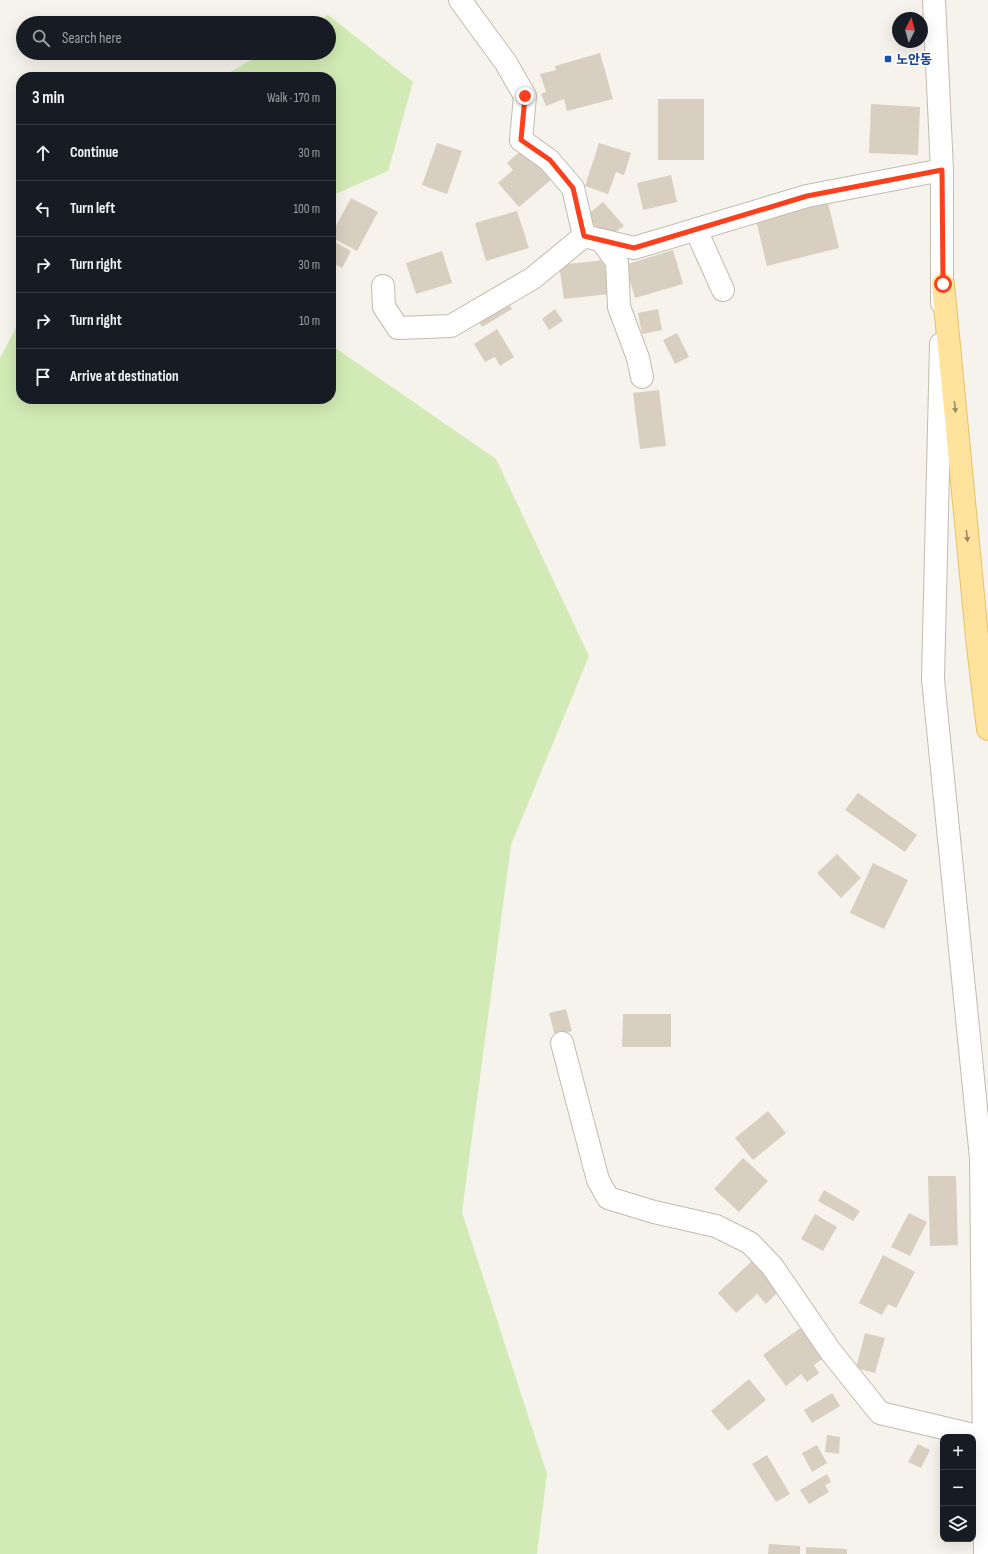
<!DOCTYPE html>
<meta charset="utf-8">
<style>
body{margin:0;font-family:"Sofia Sans Condensed","Noto Sans KR",sans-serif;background:#242831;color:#f1f3f6}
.controls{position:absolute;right:12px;bottom:12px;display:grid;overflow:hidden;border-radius:8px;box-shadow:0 4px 16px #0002}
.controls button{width:36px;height:36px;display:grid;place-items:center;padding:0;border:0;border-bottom:1px solid #363941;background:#171b24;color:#f1f3f6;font:20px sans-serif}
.compass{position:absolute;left:892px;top:12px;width:36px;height:36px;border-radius:50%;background:#171b24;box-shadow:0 4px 16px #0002;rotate:6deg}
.stop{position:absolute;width:12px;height:12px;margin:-9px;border:3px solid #fc3f1d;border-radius:50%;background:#fff}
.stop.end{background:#fc3f1d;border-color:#fff;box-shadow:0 1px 4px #0008}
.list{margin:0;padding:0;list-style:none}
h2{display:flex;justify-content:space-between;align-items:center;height:52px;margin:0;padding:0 16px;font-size:17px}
h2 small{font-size:13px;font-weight:400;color:#9ea1a6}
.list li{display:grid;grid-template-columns:26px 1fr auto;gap:12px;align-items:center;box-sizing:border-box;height:56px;padding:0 16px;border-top:1px solid #363941}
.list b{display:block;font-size:15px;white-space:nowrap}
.list em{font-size:13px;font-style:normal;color:#9ea1a6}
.icon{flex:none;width:22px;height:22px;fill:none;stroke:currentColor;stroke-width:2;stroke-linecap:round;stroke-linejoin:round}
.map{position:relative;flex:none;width:988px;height:1554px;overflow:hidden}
.search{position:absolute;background:#171b24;box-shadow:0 4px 16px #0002;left:16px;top:16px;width:320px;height:44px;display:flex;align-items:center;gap:10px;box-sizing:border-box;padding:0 14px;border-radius:22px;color:#9ea1a6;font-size:15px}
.panel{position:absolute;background:#171b24;box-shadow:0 4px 16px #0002;left:16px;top:72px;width:320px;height:332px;border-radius:16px}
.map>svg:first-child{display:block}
</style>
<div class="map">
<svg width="988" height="1554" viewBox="0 0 988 1554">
<rect width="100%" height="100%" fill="#f6f3ec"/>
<!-- green -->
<g fill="#d2eab5">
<path d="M328 15 413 82 388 171 331 196V77H222L263 53H329V23H314Z"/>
<path d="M21 318V399H331V345L496 459 589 656 511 845 462 1212 547 1474 537 1554H0V358Z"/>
</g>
<!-- building -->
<g fill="#d8cfc1">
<path d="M600 53 613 99 567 111 564 99 546 106 541 94 546 92 540 74 556 70 555 66Z"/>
<rect x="658" y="99" width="46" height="61"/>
<path d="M871 104 920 107 918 155 869 153Z"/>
<path d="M437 143 462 151 447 194 422 185Z"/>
<path d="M599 143 631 153 624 175 616 172 608 194 585 186Z"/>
<path d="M524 148 552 179 519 207 498 183 513 170 507 163Z"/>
<path d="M671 175 677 202 643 210 637 183Z"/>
<path d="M351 198 378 212 357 251 331 237V235Z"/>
<path d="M603 202 624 226 613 234H603L586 216Z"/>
<path d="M828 203 839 248 767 266 756 220Z"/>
<path d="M517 211 529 248 486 261 475 223Z"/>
<path d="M331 240 351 251 342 268 331 262 334 256 331 255Z"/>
<path d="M673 250 683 284 635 298 625 265Z"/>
<path d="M442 251 452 283 416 294 406 263Z"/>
<path d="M604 260 609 294 564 299 559 265Z"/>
<path d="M506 299 512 309 482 327 476 317Z"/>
<path d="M555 309 563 321 549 330 542 319Z"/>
<path d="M658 309 662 330 642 334 638 313Z"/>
<path d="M497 329 514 357 500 366 495 357 485 362 474 344Z"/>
<path d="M677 333 689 357 675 364 663 340Z"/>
<path d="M659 390 666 446 640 449 633 393Z"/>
<path d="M858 793 917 835 905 852 845 810Z"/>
<path d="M837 854 861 878 841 898 817 873Z"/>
<path d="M873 863 908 880 884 929 850 913Z"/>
<path d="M566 1009 572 1031 555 1036 549 1013Z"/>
<path d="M623 1014H671V1047H622Z"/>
<path d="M768 1111 786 1133 753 1160 735 1138Z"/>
<path d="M743 1158 768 1181 739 1212 714 1189Z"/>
<path d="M928 1176H956L958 1245 930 1246Z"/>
<path d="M824 1190 860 1211 853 1221 818 1201Z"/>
<path d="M909 1213 927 1222 910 1256 891 1247Z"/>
<path d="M815 1214 837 1227 823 1251 801 1239Z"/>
<path d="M883 1255 915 1272 896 1308 888 1304 882 1315 859 1303Z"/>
<path d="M752 1261 780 1290 766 1304 757 1294 736 1313 718 1293Z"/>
<path d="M803 1326 826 1356 814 1365 819 1373 807 1382 801 1374 786 1386 763 1355Z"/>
<path d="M865 1333 885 1338 875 1373 856 1368Z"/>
<path d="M749 1379 766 1400 728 1431 711 1411Z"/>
<path d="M832 1393 840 1406 812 1423 804 1410Z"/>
<path d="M827 1435 840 1437 839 1454 825 1452Z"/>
<path d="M918 1444 930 1450 921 1468 908 1462Z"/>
<path d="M817 1445 827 1463 812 1472 802 1453Z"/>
<path d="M767 1455 790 1494 776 1502 752 1464Z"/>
<path d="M827 1474 831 1482 825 1485 829 1492 809 1504 800 1490Z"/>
<path d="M769 1544 800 1546V1554H768Z"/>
<path d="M806 1547 847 1549V1554H806Z"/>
</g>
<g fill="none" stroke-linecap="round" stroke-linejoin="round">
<!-- street casing -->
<g stroke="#c2bbae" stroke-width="24">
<g id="street">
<path d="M460 0 506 63 525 96 521 140 549 160 573 188 584 236"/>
<path d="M934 0 942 170V303"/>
<path d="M696 230 723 290"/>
<path d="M601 240 617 262 619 307 638 358 642 377"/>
<path d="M383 286 384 307 398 328 451 326 533 278 584 236 634 248 807 196 942 170"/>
<path d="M941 344 933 679 981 1158 985 1554"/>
<path d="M562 1043 598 1180 608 1198 654 1212 716 1226 750 1243 772 1266 831 1352 880 1413 982 1437"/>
</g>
</g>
<!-- primary casing -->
<g stroke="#e6c16a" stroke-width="24">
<path id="primary" d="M943 284 978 647 988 729"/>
</g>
<!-- street -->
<use href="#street" stroke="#fff" stroke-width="22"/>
<!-- primary -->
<use href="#primary" stroke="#ffe39c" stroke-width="22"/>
</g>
<!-- one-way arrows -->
<defs><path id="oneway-solid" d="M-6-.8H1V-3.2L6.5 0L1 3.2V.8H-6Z"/></defs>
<g fill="#9c8c66">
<use href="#oneway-solid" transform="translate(955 407) rotate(84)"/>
<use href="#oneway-solid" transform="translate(967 536) rotate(84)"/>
</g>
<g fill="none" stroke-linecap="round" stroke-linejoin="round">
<!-- route -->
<path stroke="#fc3f1d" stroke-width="5" d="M525 96 521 140 550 160 573 188 584 236 634 248 807 196 942 170 943 284"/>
</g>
<!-- markers -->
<rect fill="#1a4fb4" stroke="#fff" stroke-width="1.5" x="884" y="55" width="8" height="8" rx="2"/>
<g text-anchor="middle" stroke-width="3.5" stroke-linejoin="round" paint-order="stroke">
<!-- transit labels -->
<g font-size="13" font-weight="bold" fill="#164399" stroke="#fff" text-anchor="start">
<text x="896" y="64">노안동</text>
</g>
</g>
</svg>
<div class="controls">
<button>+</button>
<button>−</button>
<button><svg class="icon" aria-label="layers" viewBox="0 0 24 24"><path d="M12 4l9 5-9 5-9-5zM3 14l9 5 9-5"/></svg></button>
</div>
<svg class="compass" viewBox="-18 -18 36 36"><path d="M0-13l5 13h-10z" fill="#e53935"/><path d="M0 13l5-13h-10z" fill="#9ea1a6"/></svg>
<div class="stop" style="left:943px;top:284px"></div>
<div class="stop end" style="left:525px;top:96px"></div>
<div class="search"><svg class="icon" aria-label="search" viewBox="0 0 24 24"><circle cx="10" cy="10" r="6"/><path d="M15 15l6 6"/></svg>Search here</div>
<section class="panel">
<h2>3 min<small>Walk · 170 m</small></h2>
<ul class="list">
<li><svg class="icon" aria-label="ahead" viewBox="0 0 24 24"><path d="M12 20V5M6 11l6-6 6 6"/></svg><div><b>Continue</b></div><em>30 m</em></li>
<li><svg class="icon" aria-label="left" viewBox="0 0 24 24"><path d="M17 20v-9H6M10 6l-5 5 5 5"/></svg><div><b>Turn left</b></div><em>100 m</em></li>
<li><svg class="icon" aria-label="right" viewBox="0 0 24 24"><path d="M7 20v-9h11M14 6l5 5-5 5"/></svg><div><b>Turn right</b></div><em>30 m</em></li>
<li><svg class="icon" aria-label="right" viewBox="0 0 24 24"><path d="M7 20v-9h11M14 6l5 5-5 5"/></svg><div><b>Turn right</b></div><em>10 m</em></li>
<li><svg class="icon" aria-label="arrive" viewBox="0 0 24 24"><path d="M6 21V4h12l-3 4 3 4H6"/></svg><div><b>Arrive at destination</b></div></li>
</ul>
</section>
</div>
